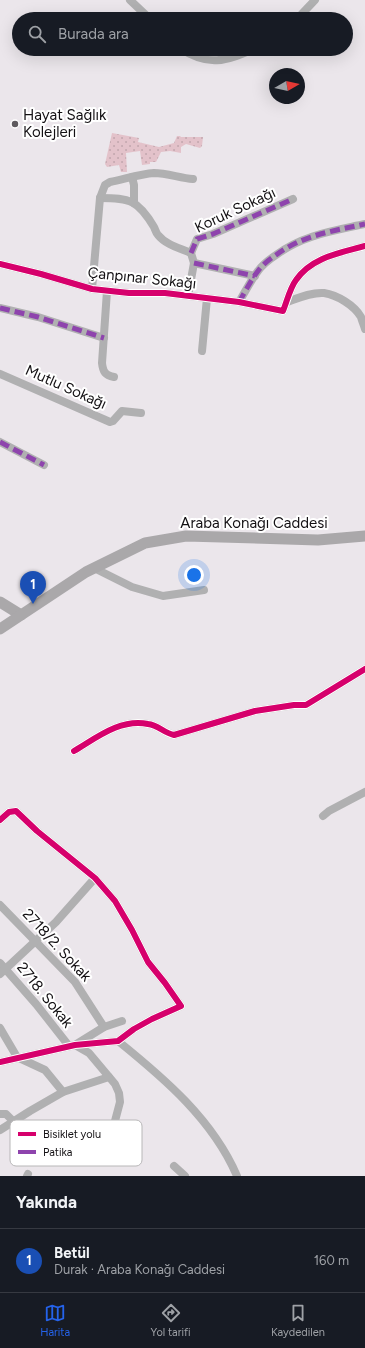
<!DOCTYPE html>
<html lang="tr">
<meta charset="utf-8">
<style>
body{margin:0;font-family:Figtree,sans-serif;background:#242831;color:#f1f3f6}
.compass{position:absolute;left:269px;top:68px;width:36px;height:36px;border-radius:50%;background:#171b24;box-shadow:0 4px 16px #0002;rotate:81deg}
.you{position:absolute;left:194px;top:575px;width:14px;height:14px;margin:-10px;border:3px solid #fff;border-radius:50%;background:#1a73e8;box-shadow:0 0 0 6px #1a73e833}
.badge{display:grid;place-items:center;width:26px;height:26px;border-radius:50%;background:#2563eb;color:#fff;font-size:13px;font-weight:700}
.pin{position:absolute;translate:-50% -33px;filter:drop-shadow(0 1px 2px #0008)}
.pin::after{content:'';position:absolute;top:21px;width:14px;height:12px;background:inherit;clip-path:polygon(0 0,100% 0,50% 100%)}
.list{margin:0;padding:0;list-style:none}
h2{display:flex;justify-content:space-between;align-items:center;height:52px;margin:0;padding:0 16px;font-size:17px}
h2 small{font-size:13px;font-weight:400;color:#9ea1a6}
.list li{display:grid;grid-template-columns:26px 1fr auto;gap:12px;align-items:center;box-sizing:border-box;height:64px;padding:0 16px;border-top:1px solid #363941}
.list b{display:block;font-size:15px;white-space:nowrap}
.list p{margin:0;font-size:13px;white-space:nowrap;color:#9ea1a6}
.list em{font-size:13px;font-style:normal;color:#9ea1a6}
.icon{flex:none;width:22px;height:22px;fill:none;stroke:currentColor;stroke-width:2;stroke-linecap:round;stroke-linejoin:round}
.map{position:relative;flex:none;width:365px;height:1176px;overflow:hidden}
.search{position:absolute;background:#171b24;box-shadow:0 4px 16px #0002;left:12px;right:12px;top:12px;height:44px;display:flex;align-items:center;gap:10px;box-sizing:border-box;padding:0 14px;border-radius:22px;color:#9ea1a6;font-size:15px}
.sheet{height:116px;background:#171b24}
nav{display:flex;justify-content:space-around;align-items:center;box-sizing:border-box;height:56px;border-top:1px solid #363941;background:#171b24;font-size:11px;color:#9ea1a6}
nav a{display:grid;justify-items:center;gap:2px}
nav .on{color:#2563eb}
.map>svg:first-child{display:block}
</style>
<div class="map">
<svg width="365" height="1176" viewBox="0 0 365 1176">
<defs>
<pattern id="grass-dots" width="8" height="8" patternUnits="userSpaceOnUse"><rect width="8" height="8" fill="#e3c2ca"/><path d="M2 2h.1M6 6h.1" fill="none" stroke="#c2a6ad" stroke-width="1.8" stroke-linecap="round"/></pattern>
</defs>
<rect width="100%" height="100%" fill="#ebe6eb"/>
<!-- grass -->
<path fill="url(#grass-dots)" d="M112 133 139 138 138 142 159 147 174 143 177 136H180L181 137H203L202 146 200 148 186 144 181 147V153L170 151 161 152 156 162H150V164L142 165 140 151 126 153 127 172H121L119 165 107 167 105 164Z"/>
<g fill="none" stroke-linecap="round" stroke-linejoin="round">
<!-- minor -->
<g stroke="#b0b0b1" stroke-width="8">
<path d="M130 0 150 19"/>
<path d="M297 19 315 0"/>
<path d="M181 49C209 67 225 61 254 49"/>
<path d="M132 177 134 185V203"/>
<path d="M100 198C130 198 138 200 154 227 155 229 156 233 158 235 166 245 180 248 191 253"/>
<path d="M194 263 255 276"/>
<path d="M0 264 41 274 92 289 129 293H165L239 302 283 311C287 301 290 288 296 280 312 257 340 253 365 246"/>
<path d="M92 289 100 198 105 185 110 182C125 179 140 174 154 173 167 173 180 178 193 179"/>
<path d="M107 291 102 363C103 372 105 375 114 377"/>
<path d="M188 296 194 263 191 253 197 239 213 234 293 199"/>
<path d="M239 302C245 292 251 280 258 271 263 264 270 259 276 255 303 235 333 231 365 224"/>
<path d="M287 302C298 298 312 292 324 293 337 295 354 305 361 317 362 321 364 325 365 329"/>
<path d="M0 308 38 317 104 338"/>
<path d="M202 351 207 298"/>
<path d="M0 374 110 422 113 421 122 411 141 413"/>
<path d="M0 442 44 465"/>
<path d="M94 568 132 587 163 596 204 590"/>
<path d="M74 751C96 738 121 718 148 724 158 725 164 733 174 735L255 711 294 705H306L365 669"/>
<path d="M323 816 329 811 365 792"/>
<path d="M0 820 9 812 16 811 37 831 95 878 115 901 132 930 148 962 165 983 181 1006 152 1019 134 1029 118 1041 75 1045 0 1062"/>
<path d="M0 905 75 982 104 1027"/>
<path d="M0 963 36 1004 69 1046"/>
<path d="M0 974 56 922 95 878"/>
<path d="M0 1028 17 1057 45 1070 63 1092"/>
<path d="M118 1041C165 1079 213 1120 237 1176"/>
<path d="M0 1114H6L13 1121"/>
<path d="M115 1121 120 1102 119 1093 115 1084 89 1053 75 1045 104 1027 122 1021"/>
<path d="M0 1130 30 1111 63 1092 109 1077"/>
<path d="M174 1166 185 1176"/>
<path d="M27 1176 28 1174"/>
</g>
<!-- major -->
<g stroke="#aaa8aa" stroke-width="11">
<path d="M0 602 21 615"/>
<path d="M0 629 86 572 145 543 186 536 318 540 365 536"/>
</g>
<!-- quiet -->
<g stroke="#8e44ad" stroke-width="5" stroke-dasharray="10 5" stroke-linecap="butt">
<path d="M191 253 197 239 213 234 293 199"/>
<path d="M194 263 255 276"/>
<path d="M239 302C245 292 251 280 258 271 263 264 270 259 276 255 303 235 333 231 365 224"/>
<path d="M0 308 38 317 104 338"/>
<path d="M0 442 44 465"/>
</g>
<!-- cycleway casing -->
<g stroke="#fff" stroke-width="8">
<g id="cycleway">
<path d="M0 264 41 274 92 289 129 293H165L239 302 283 311C287 301 290 288 296 280 312 257 340 253 365 246"/>
<path d="M74 751C96 738 121 718 148 724 158 725 164 733 174 735L255 711 294 705H306L365 669"/>
<path d="M0 820 9 812 16 811 37 831 95 878 115 901 132 930 148 962 165 983 181 1006 152 1019 134 1029 118 1041 75 1045 0 1062"/>
</g>
</g>
<!-- cycleway -->
<use href="#cycleway" stroke="#d6006c" stroke-width="6"/>
</g>
<!-- markers -->
<circle fill="#5f5b5f" stroke="#fff" stroke-width="1.5" cx="15" cy="124" r="4"/>
<g text-anchor="middle" stroke-width="4" stroke-linejoin="round" paint-order="stroke">
<!-- poi labels -->
<g font-size="15" fill="#131013" stroke="#fff" text-anchor="start">
<text x="23" y="120">Hayat Sağlık<tspan x="23" dy="17">Kolejleri</tspan></text>
</g>
<!-- street labels -->
<g font-size="15" fill="#131013" stroke="#fff">
<text transform="translate(235 210) rotate(-25)" y="5">Koruk Sokağı</text>
<text transform="translate(142 278) rotate(6)" y="5">Çanpınar Sokağı</text>
<text transform="translate(66 387) rotate(24)" y="5">Mutlu Sokağı</text>
<text x="254" y="528">Araba Konağı Caddesi</text>
<text transform="translate(57 945) rotate(47)" y="5">2718/2. Sokak</text>
<text transform="translate(45 995) rotate(51)" y="5">2718. Sokak</text>
</g>
</g>
<!-- legend -->
<rect x="10" y="1120" width="132" height="46" rx="6" fill="#fff" stroke="#b8b7b8" stroke-width="1"/>
<rect x="18" y="1132" width="18" height="4" fill="#d6006c"/>
<rect x="18" y="1150" width="18" height="4" fill="#8e44ad"/>
<g font-size="11" fill="#131013">
<text x="43" y="1138">Bisiklet yolu</text>
<text x="43" y="1156">Patika</text>
</g>
</svg>
<svg class="compass" viewBox="-18 -18 36 36"><path d="M0-13l5 13h-10z" fill="#e53935"/><path d="M0 13l5-13h-10z" fill="#9ea1a6"/></svg>
<div class="you"></div>
<div class="pin badge" style="left:33px;top:604px;background:#1a4fb4">1</div>
<div class="search"><svg class="icon" aria-label="search" viewBox="0 0 24 24"><circle cx="10" cy="10" r="6"/><path d="M15 15l6 6"/></svg>Burada ara</div>
</div>
<section class="sheet">
<h2>Yakında<small></small></h2>
<ul class="list">
<li><span class="badge" style="background:#1a4fb4">1</span><div><b>Betül</b><p>Durak · Araba Konağı Caddesi</p></div><em>160 m</em></li>
</ul>
</section>
<nav>
<a class="on"><svg class="icon" aria-label="map" viewBox="0 0 24 24"><path d="M3 6l6-2 6 2 6-2v14l-6 2-6-2-6 2zM9 4v14M15 6v14"/></svg>Harita</a>
<a><svg class="icon" aria-label="directions" viewBox="0 0 24 24"><path d="M12 3l9 9-9 9-9-9zM9 14v-3h6M13 9l2 2-2 2"/></svg>Yol tarifi</a>
<a><svg class="icon" aria-label="saved" viewBox="0 0 24 24"><path d="M7 4h10v16l-5-4-5 4z"/></svg>Kaydedilen</a>
</nav>
